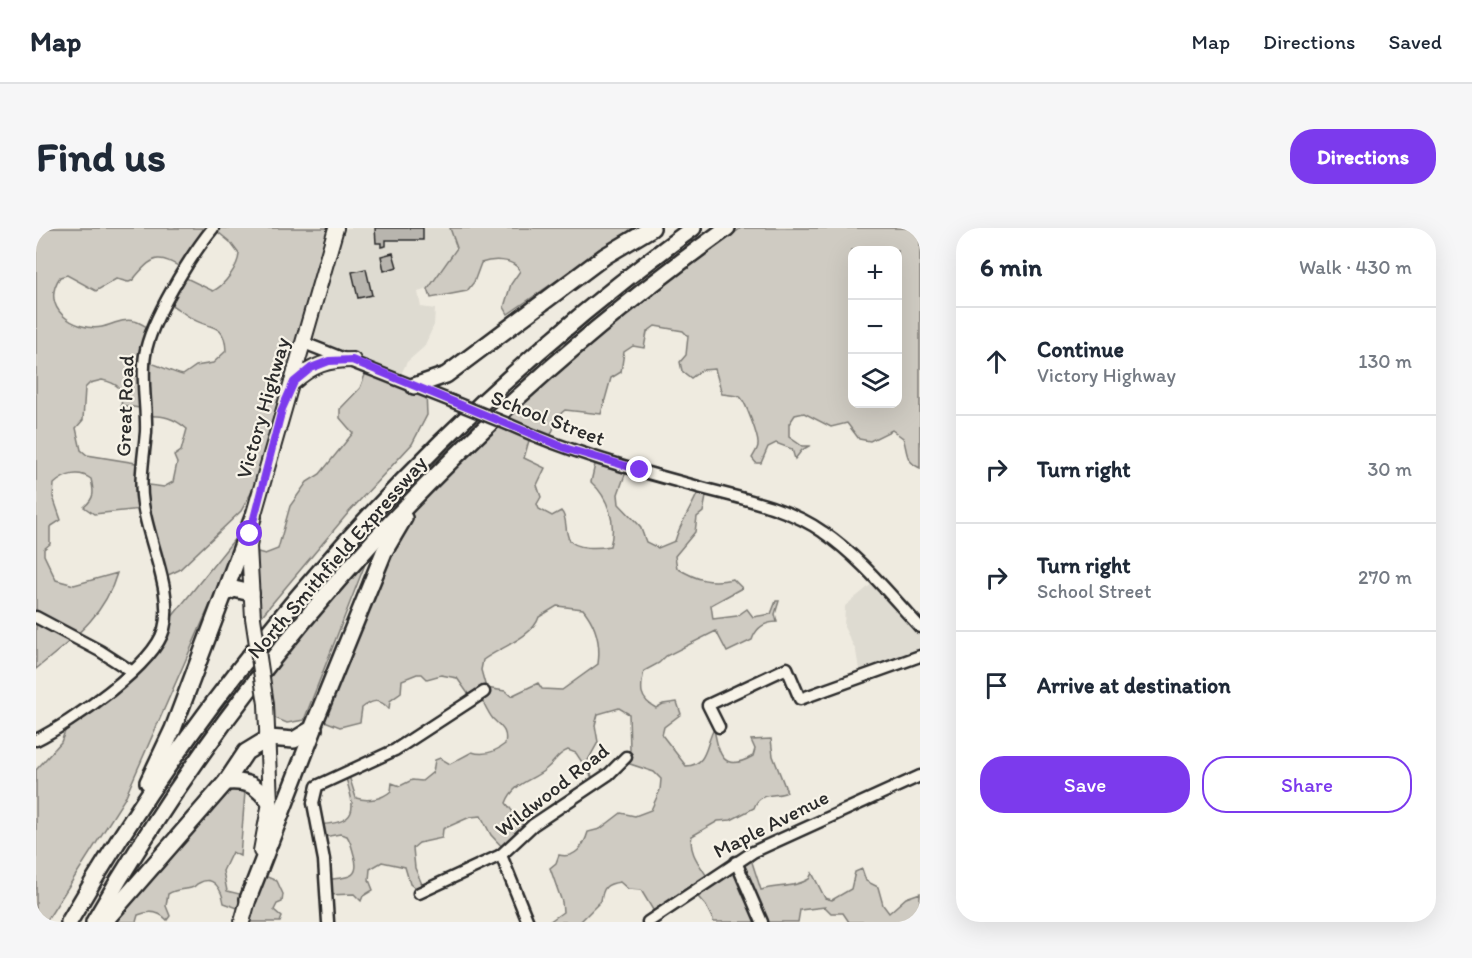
<!DOCTYPE html>
<meta charset="utf-8">
<style>
body{margin:0;font-family:Itim,sans-serif;background:#f6f6f7;color:#1f2937}
.controls{position:absolute;right:18px;top:18px;display:grid;overflow:hidden;border-radius:12px;box-shadow:0 6px 24px #0002}
.controls button{width:54px;height:54px;display:grid;place-items:center;padding:0;border:0;border-bottom:2px solid #e0e1e3;background:#fff;color:#1f2937;font:30px sans-serif}
.stop{position:absolute;width:18px;height:18px;margin:-14px;border:4px solid #7c3aed;border-radius:50%;background:#fff}
.stop.end{background:#7c3aed;border-color:#fff;box-shadow:0 2px 6px #0008}
.list{margin:0;padding:0;list-style:none}
h2{display:flex;justify-content:space-between;align-items:center;height:78px;margin:0;padding:0 24px;font-size:26px}
h2 small{font-size:20px;font-weight:400;color:#747a83}
.list li{display:grid;grid-template-columns:39px 1fr auto;gap:18px;align-items:center;box-sizing:border-box;height:108px;padding:0 24px;border-top:2px solid #e0e1e3}
.list b{display:block;font-size:22px;white-space:nowrap}
.list p{margin:0;font-size:20px;white-space:nowrap;color:#747a83}
.list em{font-size:20px;font-style:normal;color:#747a83}
.actions{display:flex;gap:12px;padding:18px 24px}
.actions a{flex:1;padding:14px 0;border:2px solid #7c3aed;border-radius:24px;text-align:center;font-size:21px;color:#7c3aed}
.actions .main{background:#7c3aed;color:#fff}
.icon{flex:none;width:33px;height:33px;fill:none;stroke:currentColor;stroke-width:2;stroke-linecap:round;stroke-linejoin:round}
.map{position:relative;flex:none;width:884px;height:694px;overflow:hidden;border-radius:24px}
header{display:flex;align-items:center;gap:36px;box-sizing:border-box;height:84px;padding:0 30px;background:#fff;border-bottom:2px solid #e0e1e3}
header strong{font-size:28px}
nav{display:flex;gap:33px;margin-inline-start:auto;font-size:21px}
.intro{display:flex;align-items:center;justify-content:space-between;box-sizing:border-box;height:144px;padding:0 36px}
h1{margin:0;font-size:42px}
.button{padding:15px 27px;border-radius:24px;background:#7c3aed;color:#fff;font-size:21px;font-weight:700}
main{display:flex;gap:36px;padding:0 36px}
aside{flex:1;background:#fff;border-radius:24px;box-shadow:0 6px 24px #0002}
.map>svg:first-child{display:block}
</style>
<header>
<strong>Map</strong>
<nav><a>Map</a><a>Directions</a><a>Saved</a></nav>
</header>
<div class="intro"><h1>Find us</h1><a class="button">Directions</a></div>
<main>
<div class="map">
<svg width="884" height="694" viewBox="0 0 884 694">
<rect width="100%" height="100%" fill="#efebe0"/>
<filter id="ink" filterUnits="userSpaceOnUse"><feTurbulence type="fractalNoise" baseFrequency=".0167" numOctaves="2"/><feDisplacementMap in="SourceGraphic" scale="12" xChannelSelector="R" yChannelSelector="G"/><feConvolveMatrix kernelMatrix="1 2 1 2 8 2 1 2 1" color-interpolation-filters="sRGB"/></filter>
<g filter="url(#ink)">
<!-- built -->
<g fill="#dedbd1">
<path d="M299 0H414L421 16 408 42 392 61 382 64 385 79 399 81 398 97 388 119 371 134 363 150 268 116Z"/>
<path d="M838 354 884 401V428L824 448 820 423 808 399 809 378Z"/>
</g>
<!-- green -->
<g fill="#cfcbc2" stroke="#7d7b76" stroke-width="1.5" fill-rule="evenodd">
<path d="M0 0H299L232 235 205 283 143 342 130 348 105 281 58 286 48 279C59 270 58 264 55 251 43 242 29 246 18 256L17 269 25 292 14 299V316L8 321V327L20 352 38 357 81 345C68 390 35 412 0 441ZM177 0 194 14 203 26C202 39 188 58 177 63L146 48 131 74C139 79 147 85 155 90 173 102 189 93 190 123L177 135 160 138 147 147C134 144 122 136 108 133L115 101C110 99 104 94 98 93 87 90 76 97 66 99 39 104 3 80 24 49L31 47 60 63 80 51C84 51 89 54 93 54 97 53 98 51 100 48 119 26 123 27 148 41ZM66 152C81 155 89 161 85 177L109 181 110 188C128 187 138 190 151 201L145 223 138 228 141 235 137 254 128 259 106 256V236L51 227 45 222 40 200 47 192 49 160 54 155Z"/>
<path d="M414 0H597L472 86 468 79 475 56 484 43C478 30 456 31 445 35L438 54 431 63 395 70 392 61 421 20Z"/>
<path d="M705 0H884V240C868 233 872 223 867 210L856 202 834 213 823 211 811 195 795 199 768 185 759 187 753 196V209L766 218H773L766 222 759 231 756 221 740 215 732 219 725 235H720L716 230C718 226 722 221 722 217 723 210 709 172 704 169 699 167 692 167 686 166L679 141 666 142 655 150 646 143 644 134 650 127 652 108 647 103 619 98 611 104 608 120 597 118 588 124 585 144 575 150 565 186 529 182 523 187 512 214 494 209 488 230 509 240 501 257 505 269 501 276 503 281 516 288 525 283C532 290 528 301 533 311 539 322 564 320 574 318 581 295 572 269 555 254L560 232 591 241 582 266 583 276 604 298 610 314 622 320 639 313C645 292 656 281 663 261L671 264 667 284 661 289 659 304 639 328 641 340C661 352 674 356 697 351L706 360 675 377 677 391 701 388 711 381 717 389 735 386 740 373H743L739 386 741 394C728 394 720 400 716 412L691 424 680 403 630 428 623 435 608 443C604 461 603 471 620 480L627 476 641 474 645 486 628 499 626 507 650 538C672 537 669 517 678 501 683 527 687 545 717 528L719 521 715 512 735 511 737 528 751 564C740 570 724 562 718 580L695 592 682 593 656 608C652 624 664 637 672 650L714 628 725 662C743 657 758 660 773 651L776 645 789 670 796 672 815 661 819 644 826 641 830 653 842 659 847 677 853 685 870 670 884 665V694H813L807 685H795L789 679 764 682 762 694H678L670 678 657 663 620 687 605 662 592 661 584 654C570 656 567 659 565 673L544 694H513L527 684 526 674 514 640 520 635 523 627C539 631 548 618 552 604L564 601 585 585 599 588 615 582 624 562 625 551 618 544 588 534 594 522 593 486 583 480 562 486 559 497 562 514 550 536 559 554 540 525 532 522C521 526 519 534 510 541 496 553 478 554 470 575L490 601 469 622 455 607 445 588 434 589 407 601 406 610 383 615 377 620 379 640 388 661 384 664 374 656 369 639 346 634 334 641 333 652 337 662 327 668 325 673 318 666 291 667 289 652C308 649 326 653 318 627 316 620 315 614 311 608L304 606 283 610 280 597C323 595 320 583 309 547L312 545 320 570C332 574 346 571 355 563L356 555 364 558 376 552 386 553 397 544 399 532 404 530 414 536 436 524C448 528 459 524 469 516 472 502 465 499 457 491 452 485 448 475 444 468L435 470 421 450 405 447 391 451 386 446H381L366 452 365 465 354 473 353 481C343 470 336 472 326 480L324 494 304 499 286 492 342 343 380 276 525 135ZM816 22H862V176H816ZM521 378 547 381C560 397 565 415 562 436L526 462 506 461 502 455 475 468 469 463 450 460 445 442 447 432C463 420 497 409 503 389Z"/>
<path d="M332 139 390 164 391 187 376 216 313 284 223 391 220 353 222 324 229 326 242 321 254 278 271 254 284 246 317 205 304 190V181L324 160Z"/>
<path d="M201 308 191 338 89 570 10 694H0V542L25 514 32 495 114 423 127 400Z"/>
<path d="M333 326 268 492 251 495 234 488 231 442Z"/>
<path d="M194 559 209 564 204 628 196 624 187 643 191 663 211 668 224 646 241 653 247 666 246 674 241 676 238 682 246 689 244 694H205L207 682 188 675C186 663 178 646 163 655 158 657 160 659 155 660 147 662 140 661 132 666L130 678 134 688 131 692C123 683 114 682 102 687L100 694H69Z"/>
</g>
<!-- building -->
<g fill="#b8b5ae" stroke="#2b2b2b" stroke-width="1.5">
<path d="M339 0H387V12H350V18L345 19V15H340Z"/>
<path d="M357 25 361 39 348 43 345 28Z"/>
<path d="M330 41 336 67 322 70 316 44Z"/>
</g>
<g fill="none" stroke-linecap="round" stroke-linejoin="round">
<!-- minor casing -->
<g stroke="#2b2b2b" stroke-width="15">
<g id="minor">
<path d="M268 115 415 173"/>
<path d="M474 197C533 224 596 241 659 258 701 270 751 278 787 304 824 329 854 367 884 399"/>
<path d="M0 389 64 423 95 443"/>
<path d="M683 499 672 477 751 440 764 471 884 428"/>
<path d="M0 512C34 495 118 438 128 401 138 365 112 313 107 276 103 252 108 228 110 204 111 179 105 152 109 127 114 93 155 27 177 0"/>
<path d="M465 627 492 694"/>
<path d="M700 634 726 694"/>
<path d="M383 665 465 627 497 597 573 546 590 529"/>
<path d="M292 694 288 632 277 575 281 558 359 522 448 464"/>
<path d="M612 694 717 624 884 548"/>
</g>
</g>
<!-- major casing -->
<g stroke="#2b2b2b" stroke-width="18">
<g id="major">
<path d="M258 154C276 137 292 132 317 132"/>
<path d="M217 390 213 319 217 289 300 0"/>
<path d="M225 623 234 575 230 476"/>
<path d="M206 694 215 662"/>
</g>
</g>
<!-- highway casing -->
<g stroke="#2b2b2b" stroke-width="20">
<g id="highway">
<path d="M378 158 410 147 569 28 616 0"/>
<path d="M188 366 198 361 215 365"/>
<path d="M112 554 137 501 217 289"/>
<path d="M190 554C212 552 221 558 234 575"/>
<path d="M212 671 278 501"/>
<path d="M33 694C189 424 405 184 657 0"/>
<path d="M58 694C215 420 435 184 691 0"/>
<path d="M68 694 190 554 210 524 233 510 258 512 276 501 348 324 368 290"/>
</g>
</g>
<!-- minor -->
<use href="#minor" stroke="#f7f3e8" stroke-width="10"/>
<!-- major -->
<use href="#major" stroke="#f7f3e8" stroke-width="14"/>
<!-- highway -->
<use href="#highway" stroke="#f7f3e8" stroke-width="15"/>
<!-- minor-bridge casing -->
<g stroke="#2b2b2b" stroke-width="15" stroke-linecap="butt">
<path id="minor-bridge" d="M415 173 474 197"/>
</g>
<!-- major-bridge casing -->
<g stroke="#2b2b2b" stroke-width="18" stroke-linecap="butt">
<path id="major-bridge" d="M217 390 230 476"/>
</g>
<!-- minor-bridge -->
<use href="#minor-bridge" stroke="#f7f3e8" stroke-width="10"/>
<!-- major-bridge -->
<use href="#major-bridge" stroke="#f7f3e8" stroke-width="14"/>
</g>
</g>
<g fill="none" stroke-linecap="round" stroke-linejoin="round" filter="url(#ink)">
<!-- route -->
<path stroke="#7c3aed" stroke-width="8" d="M214 306 246 181 258 154 275 140 293 133 316 132 532 221 604 242"/>
</g>
<g text-anchor="middle" stroke-width="4.5" stroke-linejoin="round" paint-order="stroke">
<!-- street labels -->
<g font-size="21" fill="#2b2b2b" stroke="#f7f3e8">
<text transform="translate(89 178) rotate(-88)" y="7">Great Road</text>
<text transform="translate(227 180) rotate(-74)" y="7">Victory Highway</text>
<text transform="translate(512 190) rotate(21)" y="7">School Street</text>
<text transform="translate(301 329) rotate(-49)" y="7">North Smithfield Expressway</text>
<text transform="translate(516 562) rotate(-38)" y="7">Wildwood Road</text>
<text transform="translate(735 596) rotate(-27)" y="7">Maple Avenue</text>
</g>
</g>
</svg>
<div class="controls">
<button>+</button>
<button>−</button>
<button><svg class="icon" aria-label="layers" viewBox="0 0 24 24"><path d="M12 4l9 5-9 5-9-5zM3 14l9 5 9-5"/></svg></button>
</div>
<div class="stop" style="left:214px;top:306px"></div>
<div class="stop end" style="left:604px;top:242px"></div>
</div>
<aside>
<h2>6 min<small>Walk · 430 m</small></h2>
<ul class="list">
<li><svg class="icon" aria-label="ahead" viewBox="0 0 24 24"><path d="M12 20V5M6 11l6-6 6 6"/></svg><div><b>Continue</b><p>Victory Highway</p></div><em>130 m</em></li>
<li><svg class="icon" aria-label="right" viewBox="0 0 24 24"><path d="M7 20v-9h11M14 6l5 5-5 5"/></svg><div><b>Turn right</b></div><em>30 m</em></li>
<li><svg class="icon" aria-label="right" viewBox="0 0 24 24"><path d="M7 20v-9h11M14 6l5 5-5 5"/></svg><div><b>Turn right</b><p>School Street</p></div><em>270 m</em></li>
<li><svg class="icon" aria-label="arrive" viewBox="0 0 24 24"><path d="M6 21V4h12l-3 4 3 4H6"/></svg><div><b>Arrive at destination</b></div></li>
</ul>
<div class="actions"><a class="main">Save</a><a>Share</a></div>
</aside>
</main>
